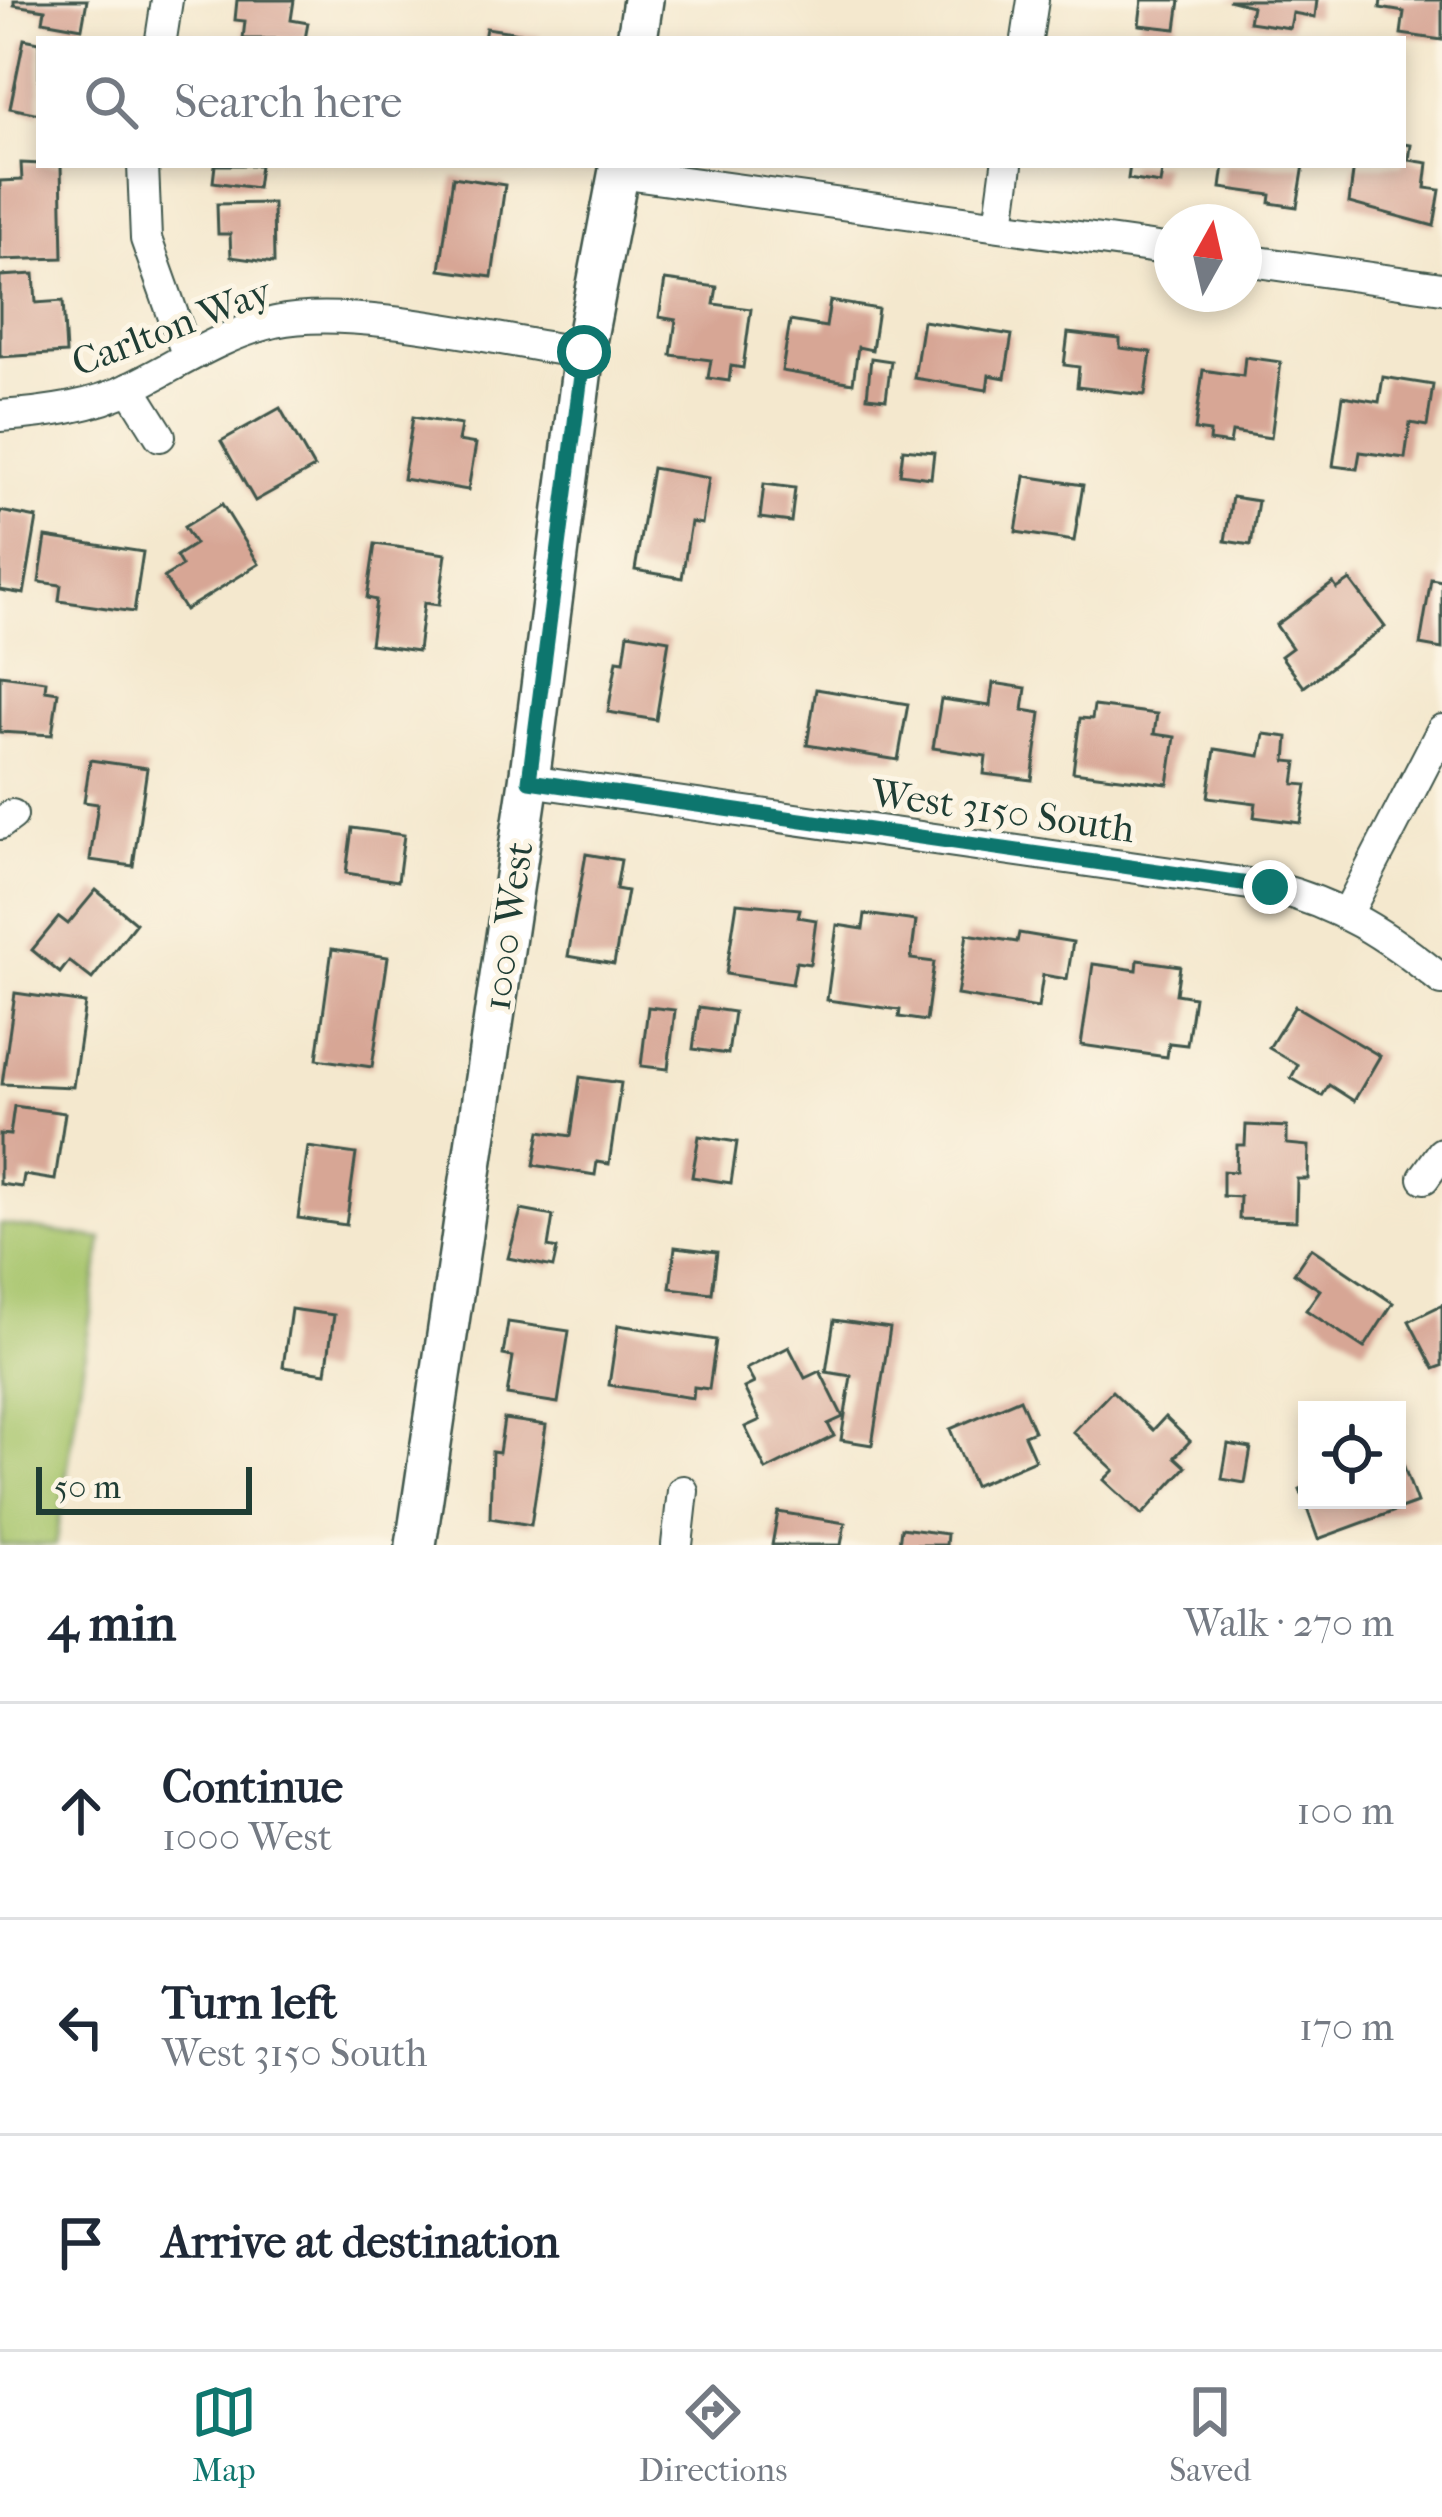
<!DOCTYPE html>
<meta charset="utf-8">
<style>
body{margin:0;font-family:"IM FELL French Canon",serif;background:#f6f6f7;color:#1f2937}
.controls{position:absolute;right:36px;bottom:36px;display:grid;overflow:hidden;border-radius:0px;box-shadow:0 6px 18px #0003}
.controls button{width:108px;height:108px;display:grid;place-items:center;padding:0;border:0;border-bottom:3px solid #e0e1e3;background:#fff;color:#1f2937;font:60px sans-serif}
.compass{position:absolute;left:1154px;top:204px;width:108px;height:108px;border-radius:50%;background:#fff;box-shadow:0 6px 18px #0003;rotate:8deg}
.scale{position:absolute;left:36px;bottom:30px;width:216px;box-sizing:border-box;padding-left:12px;border:6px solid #1f3d34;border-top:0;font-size:33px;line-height:42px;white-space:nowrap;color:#1f3d34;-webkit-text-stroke:9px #fcf5e5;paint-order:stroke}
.stop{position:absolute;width:36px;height:36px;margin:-27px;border:9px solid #0f766e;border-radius:50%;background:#fff}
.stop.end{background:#0f766e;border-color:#fff;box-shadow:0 3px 12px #0008}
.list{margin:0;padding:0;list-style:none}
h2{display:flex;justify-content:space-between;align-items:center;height:156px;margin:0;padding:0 48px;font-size:51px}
h2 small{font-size:39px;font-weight:400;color:#747a83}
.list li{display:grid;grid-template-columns:78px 1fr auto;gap:36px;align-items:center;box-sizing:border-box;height:216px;padding:0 48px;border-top:3px solid #e0e1e3}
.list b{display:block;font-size:45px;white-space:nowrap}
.list p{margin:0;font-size:39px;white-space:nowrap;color:#747a83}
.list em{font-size:39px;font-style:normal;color:#747a83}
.icon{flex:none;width:66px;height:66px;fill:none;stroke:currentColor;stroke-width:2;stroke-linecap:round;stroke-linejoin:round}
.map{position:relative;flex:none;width:1442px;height:1545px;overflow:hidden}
.search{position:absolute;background:#fff;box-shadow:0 6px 18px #0003;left:36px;right:36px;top:36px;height:132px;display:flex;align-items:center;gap:30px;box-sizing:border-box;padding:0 42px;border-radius:0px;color:#747a83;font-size:45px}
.sheet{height:804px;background:#fff}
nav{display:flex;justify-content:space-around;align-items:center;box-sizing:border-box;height:168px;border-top:3px solid #e0e1e3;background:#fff;font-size:33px;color:#747a83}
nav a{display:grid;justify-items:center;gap:6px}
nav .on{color:#0f766e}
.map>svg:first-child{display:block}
</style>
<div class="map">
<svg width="1442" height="1545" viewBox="0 0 1442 1545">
<rect width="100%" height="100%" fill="#fcf5e5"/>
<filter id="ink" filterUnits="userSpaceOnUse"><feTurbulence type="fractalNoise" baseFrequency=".00833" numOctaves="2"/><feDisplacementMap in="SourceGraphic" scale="24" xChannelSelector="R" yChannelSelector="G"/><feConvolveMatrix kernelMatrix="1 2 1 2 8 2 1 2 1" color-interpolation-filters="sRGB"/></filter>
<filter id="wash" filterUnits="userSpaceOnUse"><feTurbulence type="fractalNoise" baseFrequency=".004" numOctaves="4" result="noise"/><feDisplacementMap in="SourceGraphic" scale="48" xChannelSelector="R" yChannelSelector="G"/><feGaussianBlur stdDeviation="2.7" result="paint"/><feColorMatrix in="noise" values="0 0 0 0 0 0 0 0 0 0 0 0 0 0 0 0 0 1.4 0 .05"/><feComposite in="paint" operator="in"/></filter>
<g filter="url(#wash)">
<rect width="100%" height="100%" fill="#f4e8ce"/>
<!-- green -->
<path fill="#a6c46b" stroke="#628050" stroke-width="3" d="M0 1224 102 1239 56 1545H0Z"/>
<g id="blocks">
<!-- building -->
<g fill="#d7a695">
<path d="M14 0H87L82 28 43 21 45 10 14 5Z"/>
<path d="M237 0H294L291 20 308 23 305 39H243L245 21 235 20Z"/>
<path d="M1142 0H1180L1176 29 1139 25Z"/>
<path d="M1228 0H1317L1315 17 1293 13 1290 28 1249 22 1252 6Z"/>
<path d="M1381 0H1442V40L1401 34 1404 12 1380 8Z"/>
<path d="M486 28 540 36 539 39H484Z"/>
<path d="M24 39 39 42V114L10 108Z"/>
<path d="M1403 144 1411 145 1409 160 1428 163 1425 188 1440 190 1434 226 1349 203 1354 165H1403Z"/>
<path d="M21 163 61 165 63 258 0 260V181L22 180Z"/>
<path d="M215 165H260L257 188 213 182Z"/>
<path d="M1130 165H1163L1160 184 1128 179Z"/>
<path d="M1224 165H1304L1297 207 1270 203 1271 195 1221 188Z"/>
<path d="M453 177 505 185 492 277 440 270Z"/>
<path d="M273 203 274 263 231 257 230 234H218L217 204Z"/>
<path d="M34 274 36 303 63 301 66 353 0 357V276Z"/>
<path d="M665 280 717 287 714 304 751 309 743 368 731 366 729 381 708 378 711 360 671 355 676 320 659 317Z"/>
<path d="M830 301 878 309 872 350 858 347 853 383 782 371 790 321 826 327Z"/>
<path d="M923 321 1012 335 1005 378 989 375 987 390 914 378Z"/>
<path d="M1068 333 1120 339V348L1151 352 1145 395 1077 387 1079 367 1064 365Z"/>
<path d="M1245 357 1281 362 1271 438 1232 432 1230 444 1209 441 1210 432 1195 430 1203 370 1243 376Z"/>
<path d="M871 358 891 361 886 399 867 397Z"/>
<path d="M1383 377 1433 385 1427 426 1410 423 1405 458 1360 452 1357 469 1333 466 1343 396 1379 402Z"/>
<path d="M280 408 314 468 255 501 221 441Z"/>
<path d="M413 417 461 425 458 441 476 444 468 490 403 479Z"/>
<path d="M903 449 934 452 931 478 900 474Z"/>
<path d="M652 468 709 478 702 524 691 522 682 578 635 570Z"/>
<path d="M1025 476 1083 485 1074 541 1016 532Z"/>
<path d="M764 484 795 488 791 522 760 518Z"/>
<path d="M1232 497 1258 501 1251 545 1225 541Z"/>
<path d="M222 504 259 564 185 610 164 577 182 566 176 556 195 544 184 527Z"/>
<path d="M0 511 37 518 24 594 0 590Z"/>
<path d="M46 537 143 552 134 612 59 601 61 585 39 582Z"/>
<path d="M375 544 446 554 439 605 424 603 418 651 370 644 376 600 367 598Z"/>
<path d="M1431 579 1442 581V649L1420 645Z"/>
<path d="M1350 580 1385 627 1304 687 1281 656 1292 648 1276 625 1333 583 1337 589Z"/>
<path d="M628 633 669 640 656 720 608 712 617 660 624 661Z"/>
<path d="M0 675 46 681 45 690 58 692 52 735 0 732Z"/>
<path d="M993 683 1026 688 1023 710 1041 713 1032 780 984 774 986 756 933 748 941 699 990 706Z"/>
<path d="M816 689 908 704 898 760 807 745Z"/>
<path d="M1094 706 1157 714 1154 734 1175 737 1168 784 1073 772 1080 718 1092 719Z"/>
<path d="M1264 734 1288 737 1286 761 1297 762 1294 784 1307 785 1301 823 1254 817 1256 803 1208 797 1215 749 1260 756Z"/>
<path d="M90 760 147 768 133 866 90 860 98 804 84 802Z"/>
<path d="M352 828 404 835 398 881 346 873Z"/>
<path d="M586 854 621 860 616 889 627 891 614 964 568 956Z"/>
<path d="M96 890 136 923 92 979 69 961 60 973 32 950 59 917 68 924Z"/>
<path d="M737 903 800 909 798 917 816 920 810 964 796 962 792 984 726 974Z"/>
<path d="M865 914 916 921 911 959 934 962 926 1021 899 1017 900 1010 827 1000 837 925 863 929Z"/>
<path d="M1019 933 1073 942 1067 979 1043 975 1038 1008 957 995 967 934 1017 942Z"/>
<path d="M332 949 388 957 372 1067 317 1059Z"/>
<path d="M1138 960 1180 966 1176 994 1194 997 1187 1045 1169 1043 1167 1057 1081 1045 1093 964 1137 970Z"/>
<path d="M15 993 85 1003 73 1087 2 1084Z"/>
<path d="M1295 1006 1380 1056 1354 1101 1329 1085 1322 1096 1291 1078 1298 1065 1269 1048Z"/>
<path d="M648 1007 675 1010 668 1069 641 1066Z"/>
<path d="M699 1007 734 1012 728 1054 693 1049Z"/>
<path d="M580 1077 621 1083 609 1164 597 1162 595 1175 534 1165 540 1131 571 1136Z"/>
<path d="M14 1106 65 1113 55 1180 24 1175 22 1187 0 1184V1134L10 1135Z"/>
<path d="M1246 1125 1287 1127V1144L1309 1146 1308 1179H1297L1296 1221 1239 1219 1240 1197 1223 1196V1171L1236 1172 1237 1145H1245Z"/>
<path d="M699 1136 737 1142 731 1183 692 1177Z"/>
<path d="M308 1147 356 1154 346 1225 298 1218Z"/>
<path d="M521 1210 553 1216 548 1247 557 1249 553 1267 508 1258Z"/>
<path d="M675 1247 717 1252 712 1293 670 1288Z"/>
<path d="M1311 1248 1393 1303 1364 1348 1306 1310 1320 1290 1294 1273Z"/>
<path d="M1442 1305V1366L1434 1369 1409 1321Z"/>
<path d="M291 1309 334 1315 326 1373 283 1367Z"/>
<path d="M834 1320 890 1328 872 1445 841 1440 851 1376 826 1372Z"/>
<path d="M508 1322 569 1331 558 1403 507 1395 513 1357 503 1355Z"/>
<path d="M618 1325 716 1340 709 1389 694 1387 693 1398 609 1385Z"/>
<path d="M789 1347 805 1378 820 1371 843 1417 828 1424 834 1436 766 1470 745 1427 760 1420 744 1388 754 1383 746 1369Z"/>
<path d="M1112 1391 1153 1430 1165 1417 1190 1441 1175 1457 1186 1467 1142 1515 1104 1480 1114 1470 1073 1432Z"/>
<path d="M1020 1399 1034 1431 1024 1435 1035 1460 974 1486 950 1429Z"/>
<path d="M504 1419 546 1425 531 1525 490 1518 492 1452 499 1453Z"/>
<path d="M1228 1444 1251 1448 1245 1483 1222 1479Z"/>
<path d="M1398 1450 1417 1503 1318 1539 1300 1489 1307 1486V1500H1397Z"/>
<path d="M778 1512 845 1523 841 1545H772Z"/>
<path d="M901 1528 947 1534 946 1545H899Z"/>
</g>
</g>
</g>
<g filter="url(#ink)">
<use href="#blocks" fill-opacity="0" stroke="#3f574b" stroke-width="3"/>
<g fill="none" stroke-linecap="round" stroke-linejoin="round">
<!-- minor casing -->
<g stroke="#3f574b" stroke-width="34">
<g id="minor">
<path d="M161 39 167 0"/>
<path d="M1027 39 1033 0"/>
<path d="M143 165 146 239 187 354"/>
<path d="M619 173 1172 250"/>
<path d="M999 225 1007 165"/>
<path d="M1244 260 1442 288"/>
<path d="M130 388 160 436"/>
<path d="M0 416C44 413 94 407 134 386 180 363 223 334 275 322 352 305 501 341 584 353"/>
<path d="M529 781 1270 887C1339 904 1387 935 1442 980"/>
<path d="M0 824 12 815"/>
<path d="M1348 912 1442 730"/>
<path d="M1424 1178 1442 1153"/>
<path d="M677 1545 683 1491"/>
</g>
</g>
<!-- major casing -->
<g stroke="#3f574b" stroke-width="44">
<g id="major">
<path d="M637 39 643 0"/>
<path d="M416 1545 529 781 584 353 620 165"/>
</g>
</g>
<!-- minor -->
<use href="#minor" stroke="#fff" stroke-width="30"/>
<!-- major -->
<use href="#major" stroke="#fff" stroke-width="39"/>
</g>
</g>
<g fill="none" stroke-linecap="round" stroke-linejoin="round" filter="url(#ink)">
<!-- route -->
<path stroke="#0f766e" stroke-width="15" d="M584 352 529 781 1270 887"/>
</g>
<g text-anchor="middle" stroke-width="10" stroke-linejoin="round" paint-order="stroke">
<!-- street labels -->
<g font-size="39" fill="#1f3d34" stroke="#fcf5e5">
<text transform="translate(171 326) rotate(-21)" y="14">Carlton Way</text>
<text transform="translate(1003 810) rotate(8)" y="14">West 3150 South</text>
<text transform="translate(507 926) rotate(-82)" y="14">1000 West</text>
</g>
</g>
</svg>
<div class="controls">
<button><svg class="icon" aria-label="locate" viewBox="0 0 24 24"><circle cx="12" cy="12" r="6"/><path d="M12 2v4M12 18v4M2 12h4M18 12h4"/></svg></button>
</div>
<svg class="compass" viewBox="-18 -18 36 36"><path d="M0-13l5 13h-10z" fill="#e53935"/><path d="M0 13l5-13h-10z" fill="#747a83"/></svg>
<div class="scale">50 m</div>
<div class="stop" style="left:584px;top:352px"></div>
<div class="stop end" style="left:1270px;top:887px"></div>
<div class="search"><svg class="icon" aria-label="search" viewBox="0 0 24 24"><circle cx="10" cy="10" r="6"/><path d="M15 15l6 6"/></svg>Search here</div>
</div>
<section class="sheet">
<h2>4 min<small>Walk · 270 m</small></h2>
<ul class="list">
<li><svg class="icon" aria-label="ahead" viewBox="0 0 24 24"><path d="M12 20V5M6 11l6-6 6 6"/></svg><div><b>Continue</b><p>1000 West</p></div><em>100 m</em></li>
<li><svg class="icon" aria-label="left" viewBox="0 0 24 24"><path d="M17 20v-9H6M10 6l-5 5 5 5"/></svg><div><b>Turn left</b><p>West 3150 South</p></div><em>170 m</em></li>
<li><svg class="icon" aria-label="arrive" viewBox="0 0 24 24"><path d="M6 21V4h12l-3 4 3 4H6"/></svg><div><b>Arrive at destination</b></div></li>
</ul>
</section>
<nav>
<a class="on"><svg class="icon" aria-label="map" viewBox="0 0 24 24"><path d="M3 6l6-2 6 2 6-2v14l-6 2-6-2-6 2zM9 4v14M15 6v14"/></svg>Map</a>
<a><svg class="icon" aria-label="directions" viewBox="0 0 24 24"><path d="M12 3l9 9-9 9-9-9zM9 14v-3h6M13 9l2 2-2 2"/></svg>Directions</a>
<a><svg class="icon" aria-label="saved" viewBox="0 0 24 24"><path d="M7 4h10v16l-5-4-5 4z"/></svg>Saved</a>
</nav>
